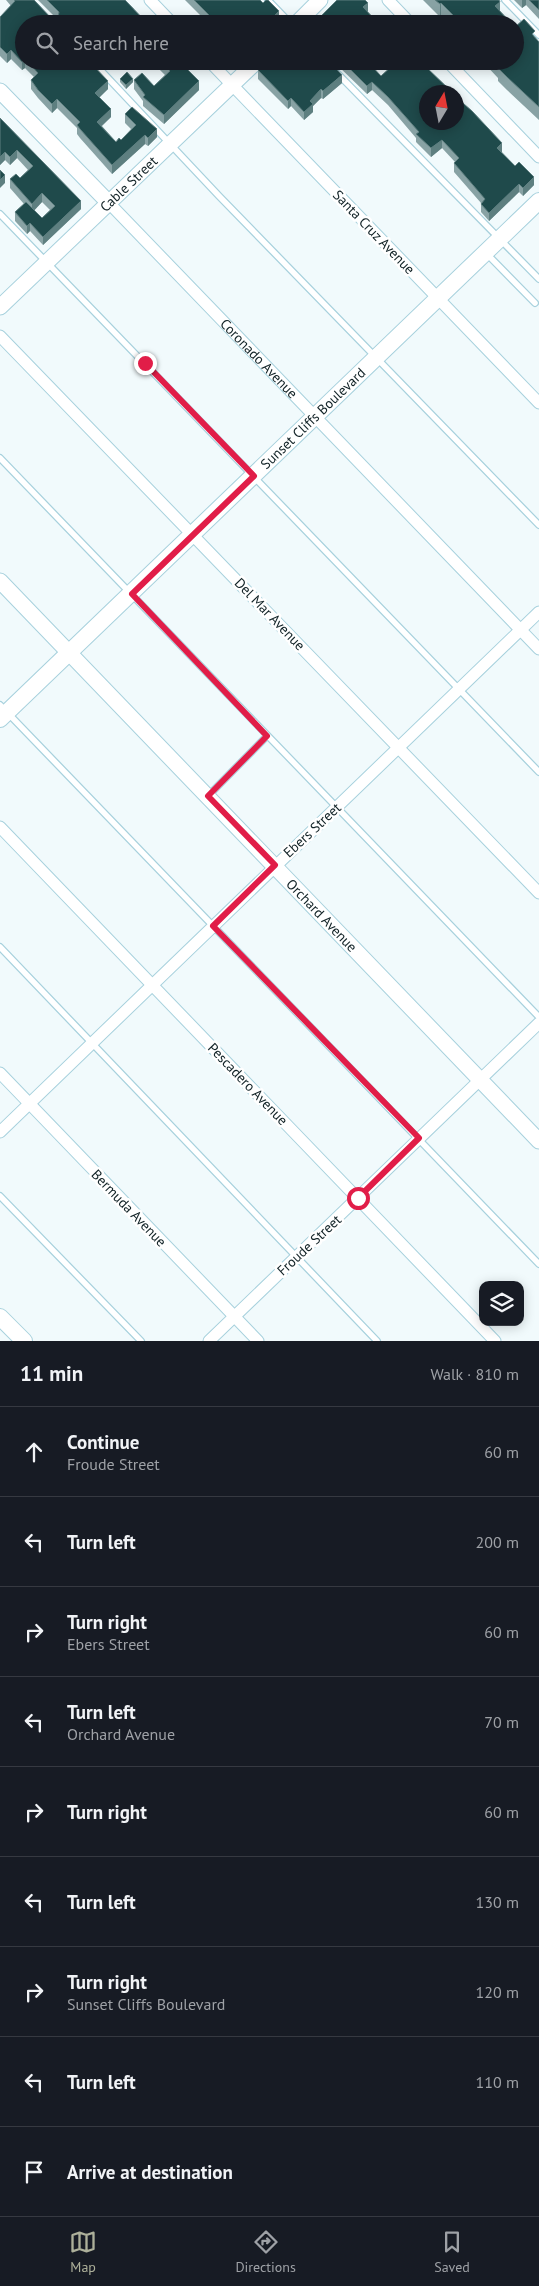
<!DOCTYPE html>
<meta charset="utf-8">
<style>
body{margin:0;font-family:"PT Sans",sans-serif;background:#20242c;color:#f1f3f6}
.controls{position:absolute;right:15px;bottom:15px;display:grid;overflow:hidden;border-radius:10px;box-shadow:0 2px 12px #0003}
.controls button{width:45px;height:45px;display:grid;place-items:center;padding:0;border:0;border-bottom:1px solid #363941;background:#171b24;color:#f1f3f6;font:25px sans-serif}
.compass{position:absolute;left:419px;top:85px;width:45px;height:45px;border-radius:50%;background:#171b24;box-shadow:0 2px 12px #0003;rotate:10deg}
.stop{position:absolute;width:15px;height:15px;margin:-11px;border:4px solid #e11d48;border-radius:50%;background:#fff}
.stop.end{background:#e11d48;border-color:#fff;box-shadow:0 1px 5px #0008}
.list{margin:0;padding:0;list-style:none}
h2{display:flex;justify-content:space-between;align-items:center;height:65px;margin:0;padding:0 20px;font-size:21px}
h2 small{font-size:16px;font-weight:400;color:#9ea1a6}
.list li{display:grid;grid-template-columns:32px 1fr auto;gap:15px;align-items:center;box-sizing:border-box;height:90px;padding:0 20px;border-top:1px solid #363941}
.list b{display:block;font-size:19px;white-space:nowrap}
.list p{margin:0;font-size:16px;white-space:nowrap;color:#9ea1a6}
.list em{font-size:16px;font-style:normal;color:#9ea1a6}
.icon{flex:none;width:28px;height:28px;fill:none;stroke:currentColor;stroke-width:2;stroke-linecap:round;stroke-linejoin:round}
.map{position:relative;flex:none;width:539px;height:1341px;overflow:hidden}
.search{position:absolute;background:#171b24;box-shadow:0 2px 12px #0003;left:15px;right:15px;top:15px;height:55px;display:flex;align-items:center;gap:12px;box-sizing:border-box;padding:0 18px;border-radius:28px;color:#9ea1a6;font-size:19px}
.sheet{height:875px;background:#171b24}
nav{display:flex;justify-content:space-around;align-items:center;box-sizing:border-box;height:70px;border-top:1px solid #363941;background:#171b24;font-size:14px;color:#9ea1a6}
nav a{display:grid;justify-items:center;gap:2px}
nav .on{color:#adb09a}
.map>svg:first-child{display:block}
</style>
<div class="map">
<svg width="539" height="1341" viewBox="0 0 539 1341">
<rect width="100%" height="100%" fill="#f1fafc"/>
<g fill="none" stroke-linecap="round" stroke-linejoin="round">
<!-- service casing -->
<g stroke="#a7d1dd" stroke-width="8">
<g id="service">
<path d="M268 0 291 24"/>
<path d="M505 0 539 35"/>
<path d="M92 61 219 196 539 525"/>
<path d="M338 74 539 279"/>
<path d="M0 214 539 772"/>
<path d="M486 253 535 303"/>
<path d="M0 458 539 1017"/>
<path d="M0 705 539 1264"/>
<path d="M208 796 267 736"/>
<path d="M0 947 377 1341"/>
<path d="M0 1196 141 1341"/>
</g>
</g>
<!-- minor casing -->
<g stroke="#a7d1dd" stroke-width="13">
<g id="minor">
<path d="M150 0 173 24"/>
<path d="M388 0 411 24"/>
<path d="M209 61 539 403"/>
<path d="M447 61 539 157"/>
<path id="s1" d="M109 203 539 649"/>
<path d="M0 336 539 893"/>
<path d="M0 827 495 1341"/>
<path d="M0 1073 258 1341"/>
<path d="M0 1132 539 612"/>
<path d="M209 1341 539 1023"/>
</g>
</g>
<!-- tertiary casing -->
<g stroke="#a7d1dd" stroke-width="17">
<g id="tertiary">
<path d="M296 24 320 0"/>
<path d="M0 91 109 203"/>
<path id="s2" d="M0 307 257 61"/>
<path id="s3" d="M0 581 539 1141"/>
</g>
</g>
<!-- secondary casing -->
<g stroke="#a7d1dd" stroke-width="18">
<g id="secondary">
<path id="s4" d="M0 719 539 201"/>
<path d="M0 1317 24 1341"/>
</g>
</g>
<!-- service -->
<use href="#service" stroke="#fff" stroke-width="5.5"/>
<!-- minor -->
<use href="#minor" stroke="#fff" stroke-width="11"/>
<!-- tertiary -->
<use href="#tertiary" stroke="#fff" stroke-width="15"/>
<!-- secondary -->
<use href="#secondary" stroke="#fff" stroke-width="16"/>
</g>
<!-- wall -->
<g fill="#88a2a4" fill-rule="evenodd">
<path d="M6 0H34L52 19H57L38 0H125L134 9 24 24V61H89L108 89 99 97 111 117 102 126 116 142 121 140 131 129 125 123V114L157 137 148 146 145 144 112 174 80 138 77 134V128L57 108 52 113 38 98 31 89V80L34 77 25 68 22 70 11 59 7 63 0 56V17L11 6Z"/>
<path d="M185 0H260L279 20 275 24H209Z"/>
<path d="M423 0H499L500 11 512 24H449L441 15 440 17Z"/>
<path d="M514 0H539V19L526 5 522 8Z"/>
<path d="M535 37 539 42V120L507 90 498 81V78L482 61H515Z"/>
<path d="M118 61H179L199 90 164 124 143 106V101L134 89V80L154 86 165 75 153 63 146 70 138 62 130 69Z"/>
<path d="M333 61H369L368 62 381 76 389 69 382 61H413L502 152 534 185 523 196 519 192 489 221 481 212V203L454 172V163L455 162 442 148 431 157 416 142V138L388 105 372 90 367 94Z"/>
<path d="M258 70 342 83 323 99 321 98 313 106V112L304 120 291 106 288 109 258 79Z"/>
<path d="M120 79 133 82 126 89 120 82Z"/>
<path d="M0 118 81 209 43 245 30 231 27 234 15 221V212L24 204 10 188V179L20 178 28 170 17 158 10 165 5 160 0 165ZM42 202 50 210 42 218 34 210Z"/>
</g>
<!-- shaded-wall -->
<g fill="#5e7f80">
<path d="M522 0H526V5L522 8Z"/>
<path d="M500 2V14L495 6Z"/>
<path d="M368 3V11L363 16V7Z"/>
<path d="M441 3V15L440 17V4Z"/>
<path d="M279 11V20L275 24H266Z"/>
<path d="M11 50V59L7 63V54Z"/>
<path d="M24 60V61H25V68L22 70V62Z"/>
<path d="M130 61H138L130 69Z"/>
<path d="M146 61H153V63L146 70Z"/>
<path d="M342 75V83L323 99V91Z"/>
<path d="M133 79V82L126 89V85Z"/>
<path d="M108 81V89L95 102V93Z"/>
<path d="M199 81V90L164 124V115Z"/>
<path d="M372 82V90L367 94V86Z"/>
<path d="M321 89V98L313 106V112L304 120V112L310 101Z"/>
<path d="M291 98V106L288 109V101Z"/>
<path d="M57 99V108L52 113V104Z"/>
<path d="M111 109V117L97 130V122Z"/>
<path d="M157 129V137L148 146V138Z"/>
<path d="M145 135V144L112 174V165Z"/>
<path d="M442 140V148L431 157V148Z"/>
<path d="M502 143V152L497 156V148Z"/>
<path d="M17 150V158L10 165V157Z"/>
<path d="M5 152V160L0 165V157Z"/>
<path d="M5 175V183L0 188V180Z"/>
<path d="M534 177V185L523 196V188Z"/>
<path d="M519 184V192L489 221V213Z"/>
<path d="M42 193V202L32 213V204Z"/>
<path d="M81 201V209L43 245V237Z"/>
<path d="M30 223V231L27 234V226Z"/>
</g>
<!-- building -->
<g fill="#1f4a4b" stroke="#5e7f80">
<path d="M14 0H34L52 19H58L59 12 47 0H125L148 24H24V60L22 62 11 50 7 54 0 47V17L15 1Z"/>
<path d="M194 0H260L263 3 266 0H268L279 11 266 24H218Z"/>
<path d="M337 0H365L368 3 363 7 379 24H313Z"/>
<path d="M435 0H499L500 2 495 6 512 24H462L441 3 440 4Z"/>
<path d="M529 0H539V10Z"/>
<path d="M524 19 535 31 532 34 539 42V107L507 77 498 68 500 67 494 61H515V27Z"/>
<path d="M27 61H89L108 81 95 93 111 109 97 122 116 142 119 138 121 140 136 125 125 114 132 107 157 129 148 138 145 135 112 165 80 129 77 125 80 122 57 99 52 104 38 90 31 80 38 73Z"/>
<path d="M160 61H179L199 81 164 115 143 97 145 95 134 80 142 73 154 86 170 71Z"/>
<path d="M267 61H329L342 75 323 91 321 89 310 101 313 104 304 112 291 98 288 101 258 70Z"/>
<path d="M342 61H367L381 76 393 65 390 61H413L421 69 425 66 452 92H426V122H456V97L472 111 502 143 497 148 515 166 519 162 534 177 523 188 519 184 489 213 481 204 485 199 454 163 459 158 442 140 431 148 416 134 419 132 388 97 372 82 367 86Z"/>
<path d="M127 72 133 79 126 85 120 79Z"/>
<path d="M0 118 81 201 43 237 30 223 27 226 15 212 26 202 42 218 55 206 42 193 32 204 10 179 16 174 20 178 33 166 17 150 10 157 5 152 0 157Z"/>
<path d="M0 170 5 175 0 180Z"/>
</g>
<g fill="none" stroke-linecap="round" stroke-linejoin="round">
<!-- route -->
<path stroke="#e11d48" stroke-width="6" d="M145 363 254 476 132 594 267 736 208 796 275 865 213 926 419 1138 358 1198"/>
</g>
<g text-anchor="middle" stroke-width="5" stroke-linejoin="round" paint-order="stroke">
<!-- street labels -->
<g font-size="14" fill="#112226" stroke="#fff">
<text dy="5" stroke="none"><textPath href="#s2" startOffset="178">Cable Street</textPath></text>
<text transform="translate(374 232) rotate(46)" y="5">Santa Cruz Avenue</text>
<text dy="5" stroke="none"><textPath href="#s1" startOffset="216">Coronado Avenue</textPath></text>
<text dy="5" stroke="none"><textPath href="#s4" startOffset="434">Sunset Cliffs Boulevard</textPath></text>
<text transform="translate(270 614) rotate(46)" y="5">Del Mar Avenue</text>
<text transform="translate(312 830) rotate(-43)" y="5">Ebers Street</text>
<text dy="5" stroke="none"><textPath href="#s3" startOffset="464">Orchard Avenue</textPath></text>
<text transform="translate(248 1084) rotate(46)" y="5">Pescadero Avenue</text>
<text transform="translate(129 1208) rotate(46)" y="5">Bermuda Avenue</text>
<text transform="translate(309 1245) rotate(-43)" y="5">Froude Street</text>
</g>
</g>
</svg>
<div class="controls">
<button><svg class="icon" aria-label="layers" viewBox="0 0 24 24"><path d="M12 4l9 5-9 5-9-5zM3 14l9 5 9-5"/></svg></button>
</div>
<svg class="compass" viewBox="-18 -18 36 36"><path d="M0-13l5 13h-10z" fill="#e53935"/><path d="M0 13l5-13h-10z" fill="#9ea1a6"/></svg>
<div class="stop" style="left:358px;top:1198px"></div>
<div class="stop end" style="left:145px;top:363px"></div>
<div class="search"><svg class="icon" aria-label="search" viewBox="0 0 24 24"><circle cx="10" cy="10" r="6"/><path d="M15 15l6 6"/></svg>Search here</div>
</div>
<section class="sheet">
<h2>11 min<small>Walk · 810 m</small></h2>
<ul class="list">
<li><svg class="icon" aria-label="ahead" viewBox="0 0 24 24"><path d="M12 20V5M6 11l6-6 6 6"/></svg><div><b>Continue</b><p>Froude Street</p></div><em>60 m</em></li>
<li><svg class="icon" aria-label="left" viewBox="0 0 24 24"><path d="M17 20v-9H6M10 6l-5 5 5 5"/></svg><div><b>Turn left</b></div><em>200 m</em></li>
<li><svg class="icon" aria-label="right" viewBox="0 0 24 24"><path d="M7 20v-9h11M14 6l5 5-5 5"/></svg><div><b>Turn right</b><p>Ebers Street</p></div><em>60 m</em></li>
<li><svg class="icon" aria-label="left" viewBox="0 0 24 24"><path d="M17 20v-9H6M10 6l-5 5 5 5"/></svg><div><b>Turn left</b><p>Orchard Avenue</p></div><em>70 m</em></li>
<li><svg class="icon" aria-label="right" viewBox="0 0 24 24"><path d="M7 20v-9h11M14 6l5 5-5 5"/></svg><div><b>Turn right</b></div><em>60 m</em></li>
<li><svg class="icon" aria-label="left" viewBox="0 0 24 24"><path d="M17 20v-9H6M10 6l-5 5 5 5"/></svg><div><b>Turn left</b></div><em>130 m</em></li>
<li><svg class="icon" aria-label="right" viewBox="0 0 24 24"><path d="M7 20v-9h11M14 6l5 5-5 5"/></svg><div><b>Turn right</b><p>Sunset Cliffs Boulevard</p></div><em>120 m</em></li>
<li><svg class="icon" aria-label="left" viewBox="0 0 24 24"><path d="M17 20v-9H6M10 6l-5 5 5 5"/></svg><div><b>Turn left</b></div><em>110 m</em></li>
<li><svg class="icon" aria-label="arrive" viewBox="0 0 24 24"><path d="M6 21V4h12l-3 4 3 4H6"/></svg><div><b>Arrive at destination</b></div></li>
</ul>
</section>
<nav>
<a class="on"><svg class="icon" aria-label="map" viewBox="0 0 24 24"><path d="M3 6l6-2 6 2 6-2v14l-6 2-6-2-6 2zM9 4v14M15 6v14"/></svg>Map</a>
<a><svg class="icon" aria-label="directions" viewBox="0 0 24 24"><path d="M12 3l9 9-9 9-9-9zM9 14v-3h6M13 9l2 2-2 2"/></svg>Directions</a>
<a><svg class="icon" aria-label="saved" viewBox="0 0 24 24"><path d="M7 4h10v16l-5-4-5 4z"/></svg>Saved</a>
</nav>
